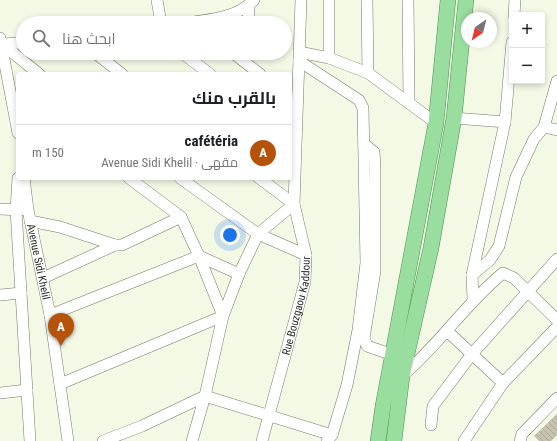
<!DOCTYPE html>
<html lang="ar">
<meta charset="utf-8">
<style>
body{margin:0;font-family:"Roboto Condensed",Cairo,sans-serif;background:#f2f2f2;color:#202124;direction:rtl}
.controls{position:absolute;right:12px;top:12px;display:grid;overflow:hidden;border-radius:4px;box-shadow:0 2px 6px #0003}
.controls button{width:36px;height:36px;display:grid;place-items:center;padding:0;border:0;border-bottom:1px solid #e0e0e0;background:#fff;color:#202124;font:20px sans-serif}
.compass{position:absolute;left:461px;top:12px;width:36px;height:36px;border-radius:50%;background:#fff;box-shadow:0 2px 6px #0003;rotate:215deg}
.you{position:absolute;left:230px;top:235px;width:14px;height:14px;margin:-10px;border:3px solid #fff;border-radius:50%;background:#1a73e8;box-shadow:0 0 0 6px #1a73e833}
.badge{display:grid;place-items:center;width:26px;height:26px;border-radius:50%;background:#b45309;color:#fff;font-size:13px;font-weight:700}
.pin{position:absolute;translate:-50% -33px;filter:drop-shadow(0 1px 2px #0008)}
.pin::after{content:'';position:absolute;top:21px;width:14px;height:12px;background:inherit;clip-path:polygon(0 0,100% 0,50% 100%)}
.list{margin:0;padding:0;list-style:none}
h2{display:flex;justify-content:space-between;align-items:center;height:52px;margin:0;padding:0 16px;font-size:17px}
h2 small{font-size:13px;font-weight:400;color:#757577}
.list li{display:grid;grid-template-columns:26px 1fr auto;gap:12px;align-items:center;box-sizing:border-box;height:56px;padding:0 16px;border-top:1px solid #e0e0e0}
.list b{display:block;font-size:15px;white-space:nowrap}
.list p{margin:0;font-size:13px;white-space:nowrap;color:#757577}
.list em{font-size:13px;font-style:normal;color:#757577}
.icon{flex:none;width:22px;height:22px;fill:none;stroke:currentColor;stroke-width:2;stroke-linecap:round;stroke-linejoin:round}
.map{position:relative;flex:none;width:557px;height:441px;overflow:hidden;direction:ltr}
.search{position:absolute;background:#fff;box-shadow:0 2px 6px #0003;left:16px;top:16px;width:276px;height:44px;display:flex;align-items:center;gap:10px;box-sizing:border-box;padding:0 14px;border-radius:22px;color:#757577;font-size:15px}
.panel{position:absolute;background:#fff;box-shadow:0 2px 6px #0003;left:16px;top:72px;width:276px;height:108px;border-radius:4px;direction:rtl}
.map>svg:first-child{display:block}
</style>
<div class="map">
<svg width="557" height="441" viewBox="0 0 557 441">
<defs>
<pattern id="building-back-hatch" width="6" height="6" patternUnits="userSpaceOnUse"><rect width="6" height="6" fill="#c7c1b0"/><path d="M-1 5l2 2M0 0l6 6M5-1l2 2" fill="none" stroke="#aba697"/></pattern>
</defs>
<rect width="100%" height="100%" fill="#f4f9e6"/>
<!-- building -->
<path fill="url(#building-back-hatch)" d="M557 414V435L551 441H539L534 436Z"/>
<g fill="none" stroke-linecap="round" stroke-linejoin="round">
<!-- minor casing -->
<g stroke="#757969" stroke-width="12">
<g id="minor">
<path d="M157 0 161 23"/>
<path d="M367 0 368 73"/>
<path d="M408 0 409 102"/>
<path d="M514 15 515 0"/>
<path d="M188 23C211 19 237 18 254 0"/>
<path d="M248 23 249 6"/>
<path d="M0 38 18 133"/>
<path d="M0 44 23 43"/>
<path d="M2 44 39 74"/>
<path d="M299 52 329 58 368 73 436 123"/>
<path d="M95 53 122 74"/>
<path d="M182 53 210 74"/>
<path d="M233 53 260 74"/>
<path d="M329 58V0"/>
<path d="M299 61 359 100 363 108 366 263 358 330 347 385 332 435 327 441"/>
<path d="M454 118 505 122"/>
<path d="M544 127 557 130"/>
<path d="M364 144 374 152 375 167V271L364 338 367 346 393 355"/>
<path d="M18 178 16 210 30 441"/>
<path id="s1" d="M24 178 28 210 50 315 68 441"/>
<path d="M180 178 258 234 306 255"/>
<path d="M0 209 21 210"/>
<path d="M30 221 60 227 115 245H122L181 217"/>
<path d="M472 275 490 260 499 246 516 177 534 139 544 127 557 81"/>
<path d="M43 278 115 245"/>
<path d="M0 295 21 293"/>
<path d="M473 300 472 275 505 122 512 42"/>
<path d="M50 315 199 256 239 274"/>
<path d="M447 331 503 383"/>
<path d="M402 376C439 345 465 304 503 273L514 278 557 320"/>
<path d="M60 384 223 316 199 256 181 217 129 178"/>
<path d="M0 393 27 390"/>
<path d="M431 425 433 406 472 354 557 259"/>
<path d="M103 441 142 426 205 396 332 435"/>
<path d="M192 441 205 396 223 316 239 274 258 234 294 204 259 178"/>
<path id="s2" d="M262 441 305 282 306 255 294 204 301 0"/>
<path d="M464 441 503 383 557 327"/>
<path d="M520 441 522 434 557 398"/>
</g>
</g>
<!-- major casing -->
<g stroke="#46914b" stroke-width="16">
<g id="major">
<path d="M378 441 383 406 436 123 448 0"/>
<path d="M394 441 402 376 431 248 454 118 466 0"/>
</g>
</g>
<!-- minor -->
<use href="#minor" stroke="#fff" stroke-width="11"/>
<!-- major -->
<use href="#major" stroke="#99dd9f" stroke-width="15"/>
</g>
<g text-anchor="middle" stroke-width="3" stroke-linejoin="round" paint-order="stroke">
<!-- street labels -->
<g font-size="11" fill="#2b2c26" stroke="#fff">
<text dy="4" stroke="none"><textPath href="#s1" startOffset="85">Avenue Sidi Khelil</textPath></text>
<text dy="4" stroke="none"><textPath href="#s2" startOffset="140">Rue Bouzgaou Kaddour</textPath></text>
</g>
</g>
</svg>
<div class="controls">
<button>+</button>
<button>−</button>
</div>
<svg class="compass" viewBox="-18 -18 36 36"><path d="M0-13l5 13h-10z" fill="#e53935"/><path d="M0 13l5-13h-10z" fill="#757577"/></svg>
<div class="you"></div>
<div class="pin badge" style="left:61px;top:346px">A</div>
<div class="search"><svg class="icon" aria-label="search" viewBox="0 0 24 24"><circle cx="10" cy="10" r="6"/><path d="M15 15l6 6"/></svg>ابحث هنا</div>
<section class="panel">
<h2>بالقرب منك<small></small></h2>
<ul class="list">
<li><span class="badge">A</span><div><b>cafétéria</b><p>مقهى · Avenue Sidi Khelil</p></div><em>150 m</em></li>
</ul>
</section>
</div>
